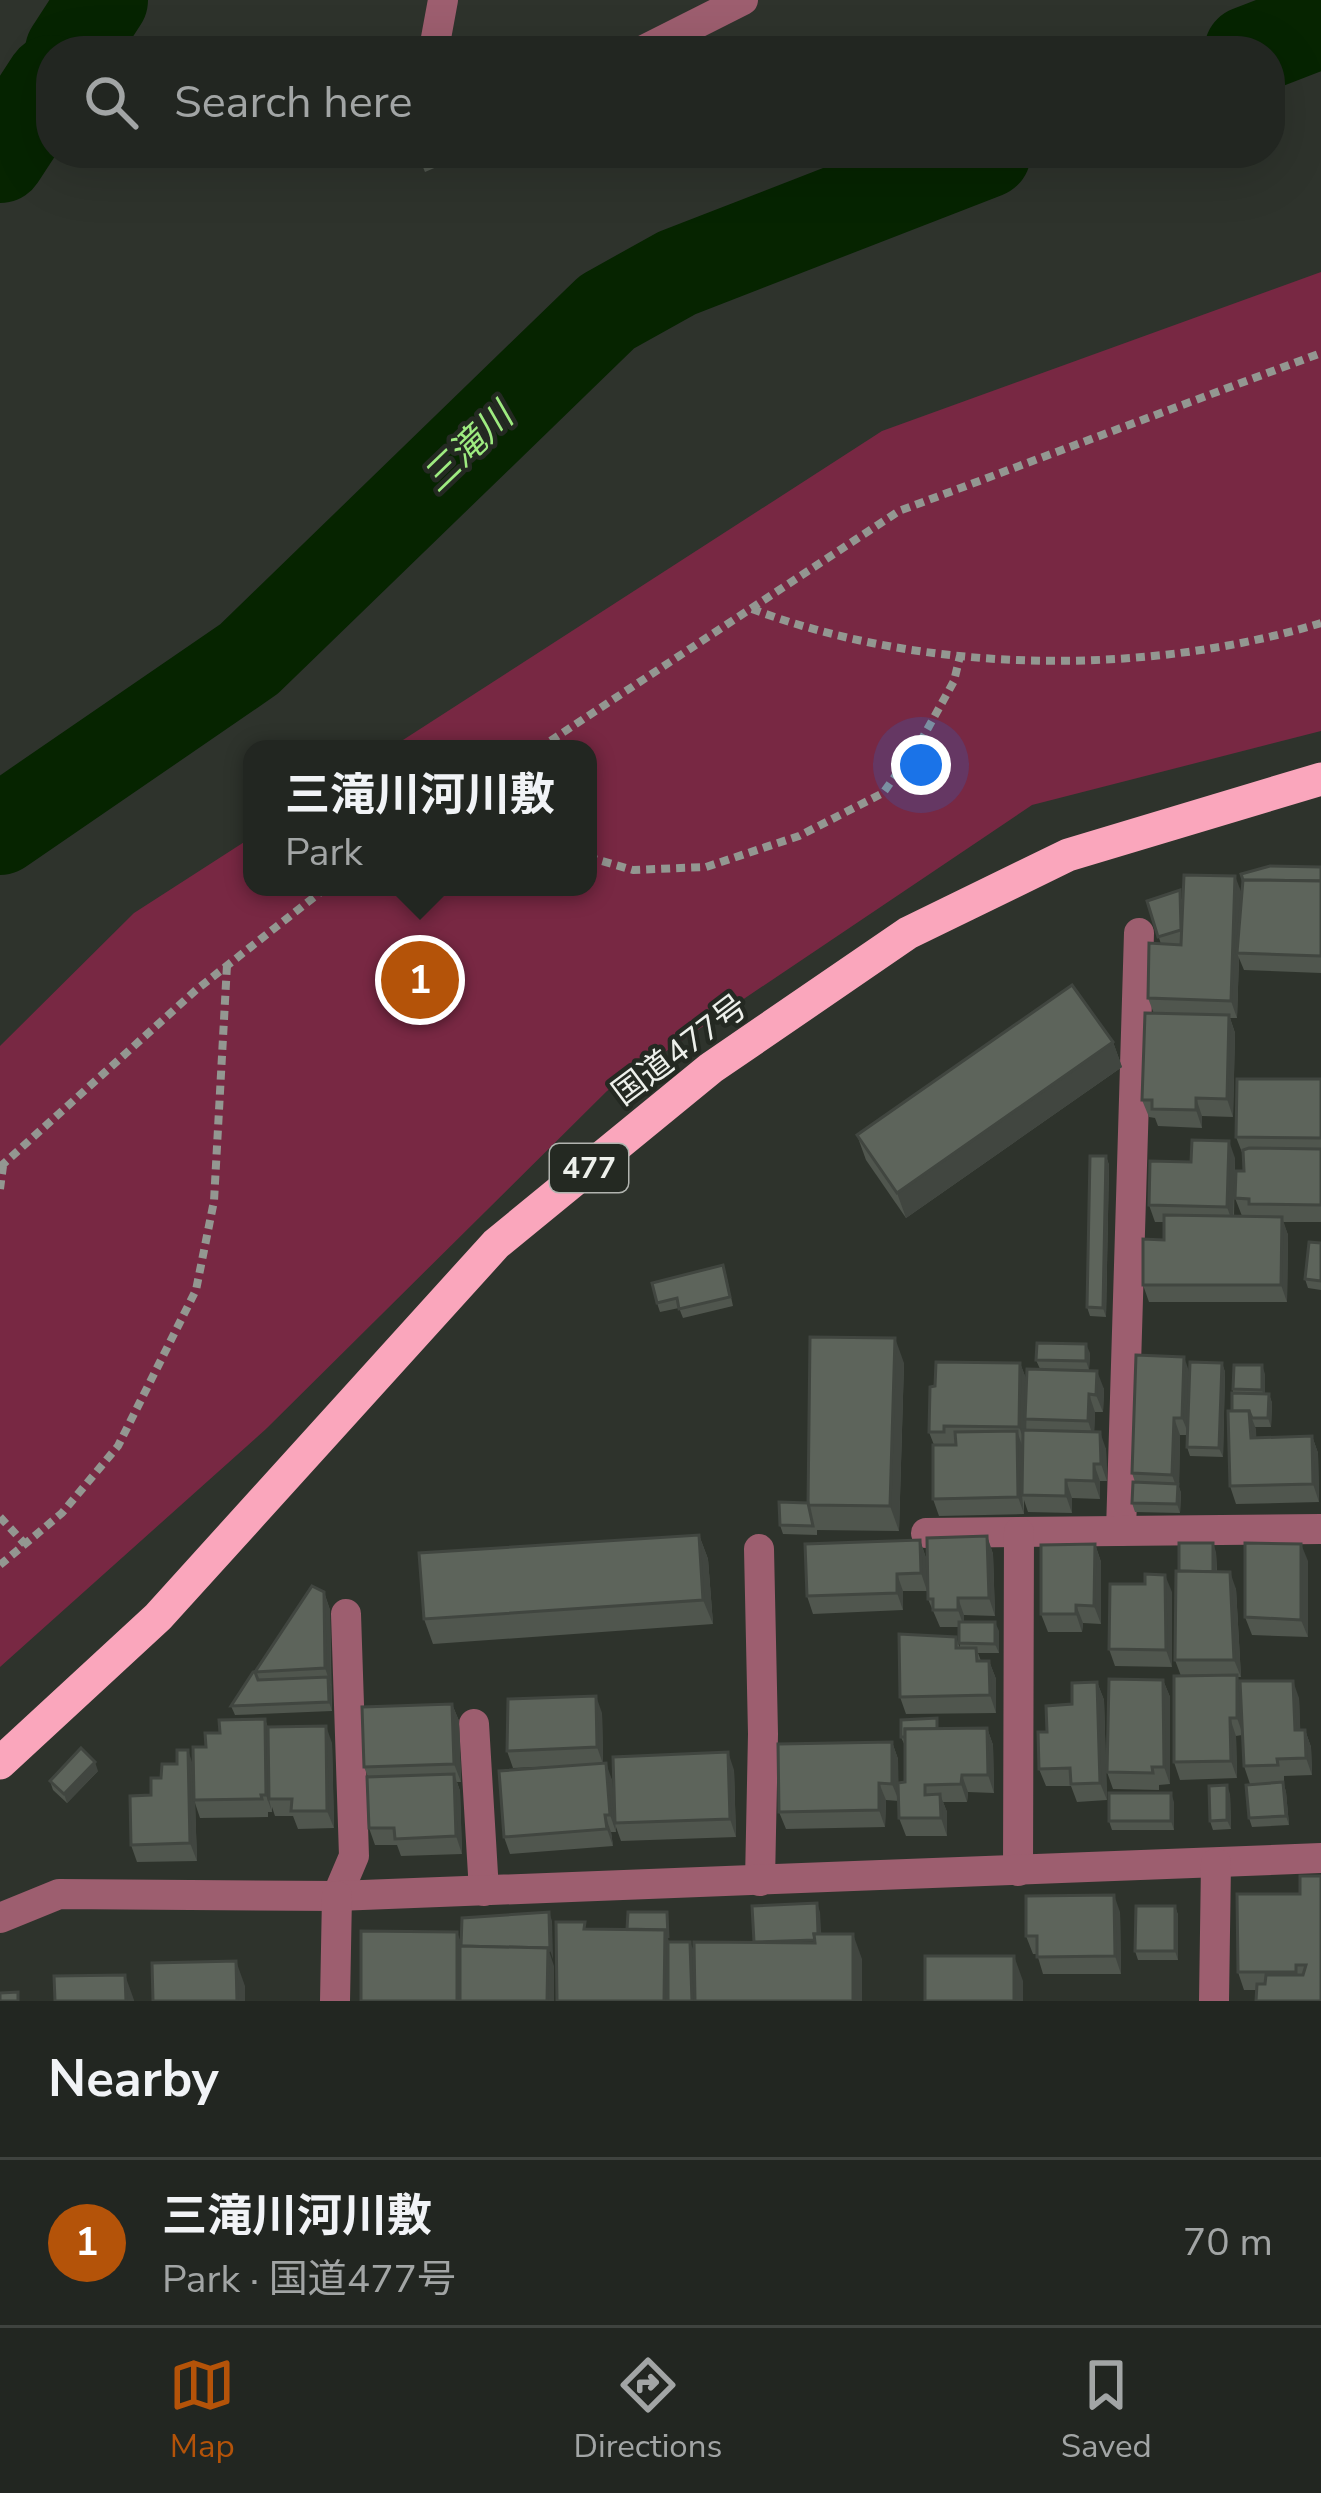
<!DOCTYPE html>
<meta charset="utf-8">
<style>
body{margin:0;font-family:"Nunito Sans","Noto Sans JP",sans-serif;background:#2e322e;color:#f1f3f6}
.you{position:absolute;left:921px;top:765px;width:42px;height:42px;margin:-30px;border:9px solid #fff;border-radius:50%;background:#1a73e8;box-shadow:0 0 0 18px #1a73e833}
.badge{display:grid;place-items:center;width:78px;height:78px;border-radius:50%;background:#b45309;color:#fff;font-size:39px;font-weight:700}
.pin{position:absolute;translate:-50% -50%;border:6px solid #fff;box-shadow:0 3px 12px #0006}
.popup{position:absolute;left:243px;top:740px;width:354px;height:156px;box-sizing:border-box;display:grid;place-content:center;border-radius:24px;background:#222621;filter:drop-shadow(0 3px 9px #0005);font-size:39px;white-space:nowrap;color:#a2a5a5}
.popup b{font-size:45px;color:#f1f3f6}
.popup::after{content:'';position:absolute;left:50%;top:100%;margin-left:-24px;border:24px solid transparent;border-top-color:#222621}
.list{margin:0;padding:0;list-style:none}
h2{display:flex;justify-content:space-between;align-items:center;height:156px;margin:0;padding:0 48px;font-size:51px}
h2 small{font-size:39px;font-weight:400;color:#a2a5a5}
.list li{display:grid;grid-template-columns:78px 1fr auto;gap:36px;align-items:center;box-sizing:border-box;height:168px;padding:0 48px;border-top:3px solid #3f433f}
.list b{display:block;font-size:45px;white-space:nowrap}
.list p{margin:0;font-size:39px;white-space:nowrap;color:#a2a5a5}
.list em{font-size:39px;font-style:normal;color:#a2a5a5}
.icon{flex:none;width:66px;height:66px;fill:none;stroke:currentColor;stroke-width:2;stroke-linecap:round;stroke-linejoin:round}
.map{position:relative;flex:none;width:1321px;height:2001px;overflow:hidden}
.search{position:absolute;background:#222621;box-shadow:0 12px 48px #0002;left:36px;right:36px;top:36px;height:132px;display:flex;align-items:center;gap:30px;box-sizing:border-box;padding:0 42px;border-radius:48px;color:#a2a5a5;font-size:45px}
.sheet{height:324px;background:#222621}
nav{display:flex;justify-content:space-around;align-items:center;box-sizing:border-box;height:168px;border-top:3px solid #3f433f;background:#222621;font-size:33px;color:#a2a5a5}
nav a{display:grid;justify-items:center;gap:6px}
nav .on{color:#b45309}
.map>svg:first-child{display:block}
</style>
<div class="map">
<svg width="1321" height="2001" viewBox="0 0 1321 2001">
<rect width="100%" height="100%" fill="#2e332c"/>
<!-- green -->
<path fill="#782843" d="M1321 272V731L1032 805 607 1091 266 1429 0 1667V1046L134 913 252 837V887H588V749H389L882 431Z"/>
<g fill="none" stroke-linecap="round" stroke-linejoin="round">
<!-- river -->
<g stroke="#062400" stroke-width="90">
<path d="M70 51 103 0"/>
<path d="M1249 51 1321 23"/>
<path d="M0 158 51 80"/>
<path d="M0 830 249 659 607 312 677 273 986 153"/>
</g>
<!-- path -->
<g stroke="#939791" stroke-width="8" stroke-dasharray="9 6" stroke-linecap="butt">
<path d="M752 609C925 674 1144 677 1321 623"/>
<path d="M538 749 899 511 1321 353"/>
<path d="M588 857 633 870 706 867 799 836 883 793 922 739 954 681 960 656"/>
<path d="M0 1167 196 990 327 887"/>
<path d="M0 1189 3 1166"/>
<path d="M0 1517 25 1544"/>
<path d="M0 1565 62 1513 118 1446 196 1290 214 1201 227 965"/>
</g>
<!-- minor -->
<g stroke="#9d5e6f" stroke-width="30">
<path d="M439 51 436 38 443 0"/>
<path d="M642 51 743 0"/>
<path d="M1121 1531 1139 933"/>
<path d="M926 1533 1321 1529"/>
<path d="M759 1549 763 1734 760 1881"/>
<path d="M474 1724 484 1891"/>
<path d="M1018 1871 1019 1532"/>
<path d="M337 1896 354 1856 346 1614"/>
<path d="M0 1918 59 1894 337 1896 1321 1858"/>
<path d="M1214 2001 1216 1863"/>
</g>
<!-- tertiary -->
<path stroke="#9d5e6f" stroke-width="30" d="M335 2001 337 1896"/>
<!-- trunk -->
<path stroke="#faa6bc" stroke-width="33" d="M0 1763 158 1617 496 1244 711 1068 908 933 1068 855 1321 779"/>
</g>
<!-- wall -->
<g fill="#50564e">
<path d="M417 153H442L446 163 425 172Z"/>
<path d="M1321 867V973L1244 970 1239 958 1237 1018H1230L1235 1033 1233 1117 1202 1116V1128L1158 1126 1155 1118 1149 1117 1142 1100 1154 1014 1148 998 1161 944 1147 901 1242 895Z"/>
<path d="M1113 1042 1122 1067 906 1218 866 1160 857 1135Z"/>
<path d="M1321 1079V1222H1283L1288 1235 1287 1302H1149L1143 1285 1164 1240V1222H1155L1149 1205 1191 1162 1235 1158 1234 1217 1242 1216 1235 1198 1244 1171 1243 1155 1236 1137Z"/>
<path d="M1106 1156 1109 1165 1106 1317 1090 1316 1087 1307Z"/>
<path d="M1321 1243V1290L1308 1288 1305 1279Z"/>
<path d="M726 1274 733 1306 683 1318 679 1308 660 1312 657 1303Z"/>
<path d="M1090 1353 1089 1370 1104 1389 1103 1412H1095L1094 1432 1106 1449 1107 1481H1100V1499L1072 1498V1513L1028 1512 1024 1500V1514L939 1516 933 1499 934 1445 929 1432 1020 1363 1026 1379 1040 1369 1036 1360Z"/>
<path d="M904 1363 899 1531 817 1530V1535L783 1534 780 1525 808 1503Z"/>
<path d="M1222 1363 1225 1372 1223 1457 1190 1456 1187 1447V1435H1180L1179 1487 1181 1493 1180 1513 1135 1512 1132 1503 1135 1482 1132 1473 1190 1373Z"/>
<path d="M1265 1374V1394H1269L1272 1403 1271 1427H1255L1256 1438 1312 1436 1318 1453 1319 1502 1236 1504 1230 1486 1233 1389Z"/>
<path d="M699 1535 708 1559 713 1624 433 1644 424 1619Z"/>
<path d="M987 1536 993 1554 995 1616 964 1615V1622L999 1631V1653H978L981 1661H989L996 1679V1713L906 1714 900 1697 956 1637 960 1648 959 1627H940L928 1599Z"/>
<path d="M920 1540 926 1558 927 1591H903V1610L813 1614 807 1596Z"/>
<path d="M1095 1544 1101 1562V1624L1083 1623 1082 1632H1048L1041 1614Z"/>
<path d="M1216 1552 1217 1572 1236 1589 1241 1677H1237L1241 1687 1299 1698 1300 1730H1305L1311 1747 1312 1775 1284 1776V1782L1250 1784 1244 1766 1242 1735 1236 1736 1237 1778 1180 1780 1174 1762 1181 1676 1175 1660 1179 1571Z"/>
<path d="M1308 1561V1637L1252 1635 1245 1617Z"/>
<path d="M324 1592 330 1610 332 1711 235 1715 231 1706 255 1671Z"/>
<path d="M1172 1592V1667L1115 1666 1109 1649Z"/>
<path d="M1163 1680 1170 1697V1784L1159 1785V1790L1113 1789 1107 1772Z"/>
<path d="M1097 1682 1104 1700 1107 1800 1077 1802 1071 1786H1046L1039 1769 1047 1732Z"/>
<path d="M452 1704 459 1721 461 1782H457L460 1791 462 1854 401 1856 397 1845H375L369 1828 368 1777 364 1767Z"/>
<path d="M602 1713 603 1763 612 1780 614 1806 734 1770 736 1837 621 1841 616 1827V1832H611L613 1846 510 1854 504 1837 562 1766 513 1768 507 1751Z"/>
<path d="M265 1719 268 1728 332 1743 334 1828 298 1829 293 1816H275L272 1807V1812H268V1817L200 1818 195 1803 197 1861 137 1862 131 1845 151 1795 161 1778 193 1766 206 1747 220 1733Z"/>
<path d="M940 1728H987L993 1745 994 1793 968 1792 967 1802H943L947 1812V1836H906L899 1818V1801L886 1800 885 1827 786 1829 779 1812 892 1742 898 1759V1783L905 1782V1746L901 1737Z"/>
<path d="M98 1771 67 1803 53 1790 50 1781Z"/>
<path d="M1283 1782 1286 1792 1289 1825 1252 1827 1249 1818Z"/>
<path d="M1230 1794 1231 1829 1213 1830 1210 1821Z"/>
<path d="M1174 1802V1830H1112L1109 1821Z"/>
<path d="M1300 1894 1321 2001 1256 1990H1244L1238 1972Z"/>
<path d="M1175 1906 1178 1915V1960H1138L1135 1951Z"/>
<path d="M1120 1912 1121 1974H1043L1037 1954H1033L1026 1936Z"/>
</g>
<!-- shaded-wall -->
<g fill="#414640">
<path d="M1235 876 1242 894 1237 953 1239 958 1237 1018 1231 1001Z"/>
<path d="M1229 1015 1235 1033 1233 1117 1227 1099Z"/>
<path d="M1113 1042 1122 1067 906 1218 897 1193Z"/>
<path d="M1196 1098 1202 1116V1128L1196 1110Z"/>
<path d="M1229 1141 1235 1158 1233 1224 1227 1207Z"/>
<path d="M1106 1156 1109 1165 1106 1317 1103 1308Z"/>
<path d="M1282 1217 1288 1235 1287 1302 1281 1285Z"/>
<path d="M895 1338 904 1363 899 1531 890 1506Z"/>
<path d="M1086 1344 1090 1353 1089 1370 1086 1361Z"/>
<path d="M1184 1357 1190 1374 1189 1435 1182 1418Z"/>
<path d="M1020 1363 1027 1381 1026 1445 1019 1427Z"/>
<path d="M1222 1363 1225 1372 1223 1457 1219 1448Z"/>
<path d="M1262 1365 1265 1374V1399L1262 1390Z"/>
<path d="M1097 1371 1104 1389 1103 1412 1096 1395Z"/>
<path d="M1089 1394 1095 1412 1094 1439 1088 1421Z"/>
<path d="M1269 1394 1272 1403 1271 1427 1268 1418Z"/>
<path d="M1249 1411 1256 1429 1257 1456 1251 1438Z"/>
<path d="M1174 1418 1180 1435 1179 1487 1181 1493 1180 1513 1177 1504V1489L1172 1475Z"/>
<path d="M1017 1431 1023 1448 1022 1495 1024 1514 1018 1497Z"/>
<path d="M1100 1432 1106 1449 1107 1481 1101 1464Z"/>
<path d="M1312 1436 1318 1453 1319 1502 1313 1484Z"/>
<path d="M1094 1464 1100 1481V1499L1094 1481Z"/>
<path d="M1066 1480 1072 1498V1513L1066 1496Z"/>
<path d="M699 1535 708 1559 713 1624 703 1600Z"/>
<path d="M987 1536 993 1554 995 1616 989 1598Z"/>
<path d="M920 1540 926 1558 927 1591 921 1573Z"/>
<path d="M1213 1543 1216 1552 1217 1585 1213 1576Z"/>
<path d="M1095 1544 1101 1562V1624L1094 1606Z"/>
<path d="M1301 1544 1308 1561V1637L1301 1620Z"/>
<path d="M1230 1572 1236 1589 1241 1677 1234 1660Z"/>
<path d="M897 1574 903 1591V1610L897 1593Z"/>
<path d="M1165 1575 1172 1592V1667L1166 1650Z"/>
<path d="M324 1592 330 1610 331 1686 325 1668Z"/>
<path d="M958 1598 964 1615V1627L958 1610Z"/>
<path d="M1076 1605 1083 1623 1082 1632 1076 1614Z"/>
<path d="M995 1622 999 1631V1653L995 1644Z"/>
<path d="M989 1661 996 1679V1713L990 1695Z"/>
<path d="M1237 1675 1243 1693V1735L1237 1718Z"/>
<path d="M328 1677 331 1686 332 1711 329 1702Z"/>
<path d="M1163 1680 1170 1697V1784L1164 1767Z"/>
<path d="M1293 1681 1299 1698 1301 1747 1295 1730Z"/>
<path d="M1097 1682 1104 1700 1107 1800 1100 1783Z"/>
<path d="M596 1696 602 1713 603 1764 597 1747Z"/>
<path d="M452 1704 459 1721 461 1782 454 1764Z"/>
<path d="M1230 1718 1236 1736 1237 1778 1231 1761Z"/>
<path d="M265 1719 271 1736 269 1799 272 1812 266 1795Z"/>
<path d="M326 1726 332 1743 334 1828 327 1811Z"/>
<path d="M987 1728 993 1745 994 1793 988 1775Z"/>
<path d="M1305 1730 1311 1747 1312 1775 1306 1758Z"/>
<path d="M892 1742 898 1759 899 1801 892 1784Z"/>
<path d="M188 1750 194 1768 197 1861 190 1843Z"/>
<path d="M728 1752 734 1770 736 1837 730 1819Z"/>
<path d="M95 1762 98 1771 67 1803 64 1794Z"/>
<path d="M606 1763 612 1780 616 1832 610 1815Z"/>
<path d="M454 1774 460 1791 462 1854 456 1836Z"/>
<path d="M962 1775 968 1792 967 1802 961 1784Z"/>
<path d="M1283 1782 1286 1792 1289 1825 1286 1816Z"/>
<path d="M879 1783 886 1800 885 1827 879 1810Z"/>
<path d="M1227 1785 1230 1794 1231 1829 1227 1820Z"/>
<path d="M1171 1793 1174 1802V1830L1171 1821Z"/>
<path d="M940 1794 947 1812V1836L941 1818Z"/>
<path d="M605 1815 611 1832 613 1846 607 1829Z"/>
<path d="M1114 1895 1120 1912 1121 1974 1115 1956Z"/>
<path d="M817 1903 820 1912 822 1948 819 1939Z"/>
<path d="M1175 1906 1178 1915V1960L1175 1951Z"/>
<path d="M549 1912 552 1921 553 1959 550 1950Z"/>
<path d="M665 1930 671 1947 670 2001H664Z"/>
<path d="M457 1932 464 1950 463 2001H457Z"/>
<path d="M853 1934 862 1959V2001H853Z"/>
<path d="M690 1942 694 1951 695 2001H692Z"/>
<path d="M548 1948 554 1966V2001H547Z"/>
<path d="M1014 1956 1023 1981V2001H1014Z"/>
<path d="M236 1961 245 1986V2001H237Z"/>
<path d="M125 1975 134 2000V2001H126Z"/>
</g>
<!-- building -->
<g fill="#5d645b" stroke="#414640" stroke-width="3">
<path d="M417 153H442V154L421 163Z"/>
<path d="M1270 866 1321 867V881L1243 880 1241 874Z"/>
<path d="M1184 875 1235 876 1231 1001 1148 998 1149 943 1181 945Z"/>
<path d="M1243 880 1321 881V956L1237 953Z"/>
<path d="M1180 890 1181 930 1158 937 1147 901Z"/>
<path d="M1072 985 1113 1042 897 1193 857 1135Z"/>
<path d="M1145 1013 1229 1015 1227 1099 1196 1098V1110L1152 1109V1100H1142Z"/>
<path d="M1237 1079H1321V1138L1236 1137Z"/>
<path d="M1192 1140 1229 1141 1227 1207 1149 1205 1150 1161 1191 1162Z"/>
<path d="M1249 1148 1321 1149V1205L1249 1204V1199L1235 1198 1236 1171H1244L1243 1150Z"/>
<path d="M1090 1156H1106L1103 1308 1087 1307Z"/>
<path d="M1164 1215 1282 1217 1281 1285H1143V1239L1164 1240Z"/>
<path d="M1309 1242 1321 1243V1281L1305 1279Z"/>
<path d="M723 1265 730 1297 679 1309 677 1298 657 1303 652 1283Z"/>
<path d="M810 1337 895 1338 890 1506 808 1505Z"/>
<path d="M1037 1343 1086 1344V1361L1036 1360Z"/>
<path d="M1136 1355 1184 1357 1182 1418H1174L1172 1475 1132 1473Z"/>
<path d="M936 1362 1020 1363 1019 1427 944 1426V1432H929L930 1387 935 1386Z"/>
<path d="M1190 1362 1222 1363 1219 1448 1187 1447Z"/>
<path d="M1234 1365H1262V1390L1233 1389Z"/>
<path d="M1027 1369 1097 1371 1096 1395 1089 1394 1088 1421 1025 1419Z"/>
<path d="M1232 1393 1269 1394 1268 1418H1252L1249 1411H1232Z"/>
<path d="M1228 1411H1249L1251 1438 1312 1436 1313 1484 1230 1486Z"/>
<path d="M1023 1430 1100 1432 1101 1464H1094V1481L1066 1480V1496L1022 1495Z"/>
<path d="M1017 1431 1018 1497 933 1499V1445H956L955 1432Z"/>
<path d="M1133 1482 1178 1484 1177 1504 1132 1503Z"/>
<path d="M779 1502 808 1503 813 1526 780 1525Z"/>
<path d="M699 1535 703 1600 424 1619 419 1553Z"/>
<path d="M987 1536 989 1598H958V1610H933V1599H928L927 1538Z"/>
<path d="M920 1540 921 1573 897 1574V1593L807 1596 805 1544Z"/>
<path d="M1179 1543H1213V1572L1179 1571Z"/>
<path d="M1245 1543 1301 1544V1620L1245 1617Z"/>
<path d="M1095 1544 1094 1606 1076 1605V1614H1041V1545Z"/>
<path d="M1176 1571 1230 1572 1234 1660H1175Z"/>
<path d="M1145 1574 1165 1575 1166 1650 1109 1649 1110 1584H1145Z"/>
<path d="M312 1586 324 1592 325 1668 255 1672Z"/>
<path d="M959 1622H995V1644L959 1643Z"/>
<path d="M899 1634 956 1637V1648H976L977 1661H989L990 1695 900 1697Z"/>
<path d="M258 1671 255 1672 258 1680 328 1677 329 1702 231 1706 253 1672Z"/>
<path d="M1237 1675V1718H1230L1231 1761 1174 1762V1676Z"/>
<path d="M1109 1679 1163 1680 1164 1767H1152L1153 1773 1107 1772Z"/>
<path d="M1240 1681H1293L1295 1730H1305L1306 1758 1277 1759 1278 1765 1244 1766Z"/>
<path d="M1097 1682 1100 1783 1071 1784 1070 1768 1039 1769 1038 1732H1047L1046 1706 1072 1704V1683Z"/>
<path d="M596 1696 597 1747 507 1751 508 1699Z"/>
<path d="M452 1704 454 1764 364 1767 362 1707Z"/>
<path d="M937 1718V1729H905V1737H901V1720Z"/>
<path d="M265 1719 266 1795H261L262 1799 194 1800 193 1747H206L205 1733H220L219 1720Z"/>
<path d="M326 1726 327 1811H291L292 1799H269L268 1727Z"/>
<path d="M987 1728 988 1775H962L961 1784 925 1785V1795L940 1794 941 1818H899L898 1783 905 1782V1729Z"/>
<path d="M892 1742V1784L879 1783V1810L779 1812 778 1744Z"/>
<path d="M81 1748 95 1762 64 1794 50 1781Z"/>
<path d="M177 1750H188L190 1843 131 1845 130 1796 151 1795V1778H161L162 1764H177Z"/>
<path d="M728 1752 730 1819 615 1823 613 1757Z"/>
<path d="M606 1763 610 1815H605L607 1829 504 1837 499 1771Z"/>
<path d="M454 1774 456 1836 395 1839 394 1828H369L367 1777Z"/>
<path d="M1283 1782 1286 1816 1249 1818 1246 1785Z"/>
<path d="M1227 1785V1820L1210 1821 1209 1786Z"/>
<rect x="1109" y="1793" width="62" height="28"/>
<path d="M1300 1876H1321V2001H1256L1257 1984H1265L1266 1975H1303L1306 1965H1296V1972H1238L1237 1894H1300Z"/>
<path d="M1114 1895 1115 1956 1037 1957V1936H1026V1896Z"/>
<path d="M817 1903 818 1934H814L815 1940 754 1942 752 1906Z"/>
<path d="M1136 1906H1175V1951H1135Z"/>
<path d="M549 1912 550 1950 548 1951V1948L461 1946 462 1918Z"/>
<path d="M628 1912H667L668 1938 665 1930 627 1929Z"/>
<path d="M556 1922H585L584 1929 665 1930 664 2001H557Z"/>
<path d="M361 1931 457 1932V2001H361Z"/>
<path d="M814 1934H853V2001H695L694 1942 815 1943Z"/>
<path d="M668 1942H690L692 2001H668Z"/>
<path d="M460 1946 548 1948 547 2001H460Z"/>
<rect x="925" y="1956" width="89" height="45"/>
<path d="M236 1961 237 2001H153L152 1963Z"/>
<path d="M125 1975 126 2001H55L54 1976Z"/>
<path d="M18 1992V2001H0V1993Z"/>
</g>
<g text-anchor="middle" stroke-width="9" stroke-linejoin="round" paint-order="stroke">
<!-- shield labels -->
<rect fill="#242922" stroke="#b1b4af" stroke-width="3" x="550" y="1144" width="78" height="48" rx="9"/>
<g font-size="30" font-weight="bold" fill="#edf0eb">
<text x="589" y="1178">477</text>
</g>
<!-- street labels -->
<g font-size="33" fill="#edf0eb" stroke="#242922">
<text transform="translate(679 1049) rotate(-37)" y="12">国道477号</text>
</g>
<!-- water labels -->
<g font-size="36" font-style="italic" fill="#9eeb80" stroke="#242922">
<text transform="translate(467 447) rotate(-44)" y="13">三滝川</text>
</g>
</g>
</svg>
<div class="you"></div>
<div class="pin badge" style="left:420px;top:980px">1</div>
<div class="popup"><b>三滝川河川敷</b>Park</div>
<div class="search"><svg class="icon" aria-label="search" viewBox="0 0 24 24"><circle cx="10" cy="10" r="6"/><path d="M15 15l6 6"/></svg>Search here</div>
</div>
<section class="sheet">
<h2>Nearby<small></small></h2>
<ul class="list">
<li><span class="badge">1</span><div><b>三滝川河川敷</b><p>Park · 国道477号</p></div><em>70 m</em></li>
</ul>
</section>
<nav>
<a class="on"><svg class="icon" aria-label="map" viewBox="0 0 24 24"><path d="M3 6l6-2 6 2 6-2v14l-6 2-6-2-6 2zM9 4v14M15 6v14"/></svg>Map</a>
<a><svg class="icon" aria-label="directions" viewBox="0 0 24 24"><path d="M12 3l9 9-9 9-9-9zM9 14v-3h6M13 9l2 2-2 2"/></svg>Directions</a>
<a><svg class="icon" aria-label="saved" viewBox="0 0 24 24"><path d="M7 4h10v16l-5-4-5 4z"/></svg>Saved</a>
</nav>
